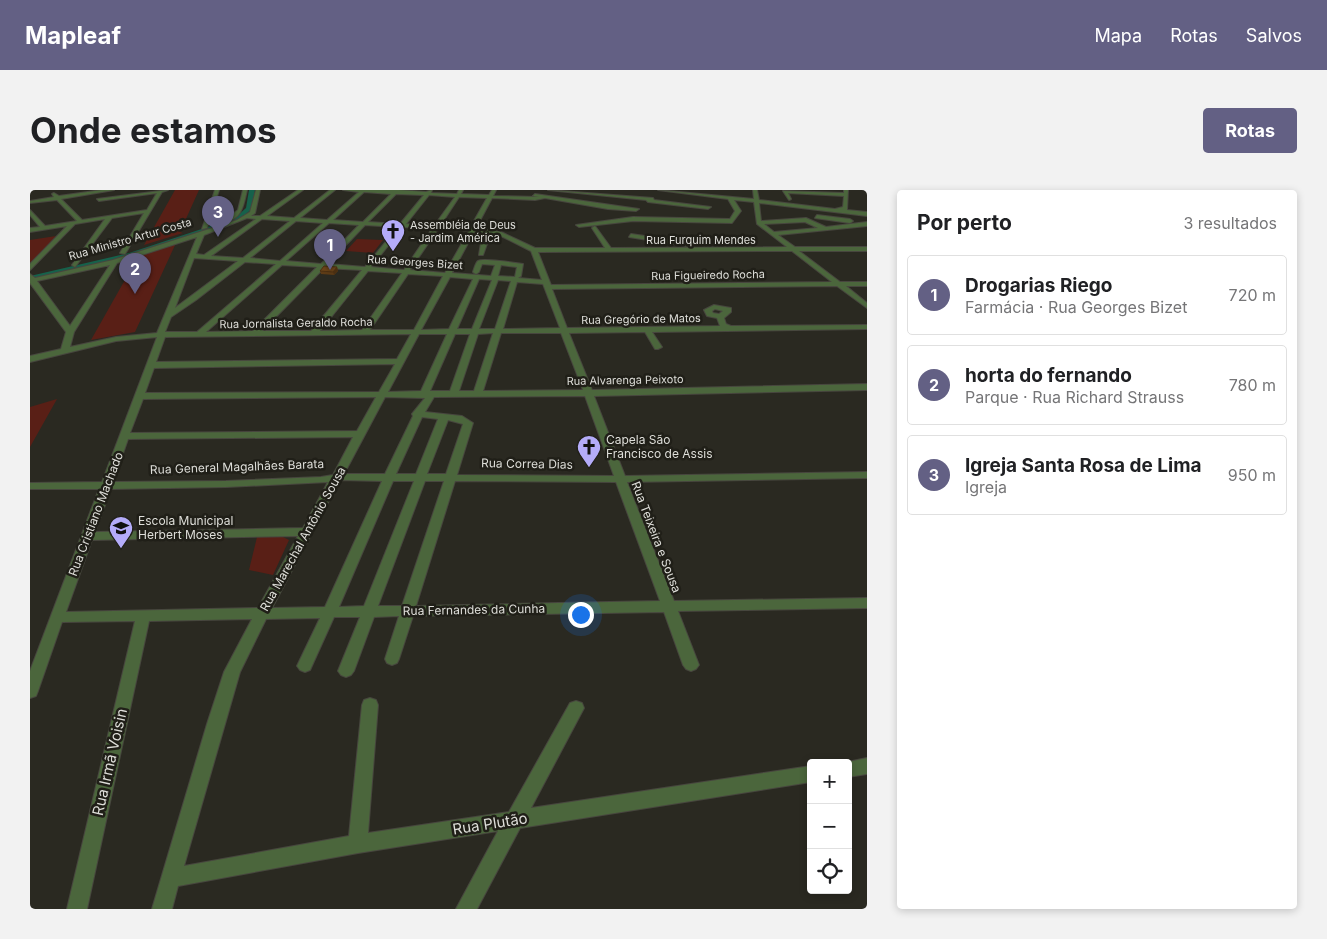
<!DOCTYPE html>
<html lang="pt">
<meta charset="utf-8">
<style>
body{margin:0;font-family:Inter,sans-serif;background:#f2f2f2;color:#202124}
.controls{position:absolute;right:15px;bottom:15px;display:grid;overflow:hidden;border-radius:5px;box-shadow:0 2px 8px #0003}
.controls button{width:45px;height:45px;display:grid;place-items:center;padding:0;border:0;border-bottom:1px solid #e0e0e0;background:#fff;color:#202124;font:25px sans-serif}
.you{position:absolute;left:550px;top:424px;width:18px;height:18px;margin:-12px;border:4px solid #fff;border-radius:50%;background:#1a73e8;box-shadow:0 0 0 8px #1a73e833}
.badge{display:grid;place-items:center;width:32px;height:32px;border-radius:50%;background:#636084;color:#fff;font-size:16px;font-weight:700}
.pin{position:absolute;translate:-50% -41px;filter:drop-shadow(0 1px 2px #0008)}
.pin::after{content:'';position:absolute;top:26px;width:18px;height:15px;background:inherit;clip-path:polygon(0 0,100% 0,50% 100%)}
.list{margin:0;padding:0;list-style:none}
h2{display:flex;justify-content:space-between;align-items:center;height:65px;margin:0;padding:0 20px;font-size:21px}
h2 small{font-size:16px;font-weight:400;color:#757577}
.list li{display:grid;grid-template-columns:32px 1fr auto;gap:15px;align-items:center;box-sizing:border-box;height:80px;margin:0 10px 10px;padding:0 10px;border:1px solid #e0e0e0;border-radius:5px}
.list b{display:block;font-size:19px;white-space:nowrap}
.list p{margin:0;font-size:16px;white-space:nowrap;color:#757577}
.list em{font-size:16px;font-style:normal;color:#757577}
.icon{flex:none;width:28px;height:28px;fill:none;stroke:currentColor;stroke-width:2;stroke-linecap:round;stroke-linejoin:round}
.map{position:relative;flex:none;width:837px;height:719px;overflow:hidden;border-radius:5px}
header{display:flex;align-items:center;gap:30px;box-sizing:border-box;height:70px;padding:0 25px;background:#636084;color:#fff}
header strong{font-size:24px}
nav{display:flex;gap:28px;margin-inline-start:auto;font-size:18px}
.intro{display:flex;align-items:center;justify-content:space-between;box-sizing:border-box;height:120px;padding:0 30px}
h1{margin:0;font-size:35px}
.button{padding:12px 22px;border-radius:5px;background:#636084;color:#fff;font-size:18px;font-weight:700}
main{display:flex;gap:30px;padding:0 30px}
aside{flex:1;background:#fff;border-radius:5px;box-shadow:0 2px 8px #0003}
.map>svg:first-child{display:block}
</style>
<header>
<strong>Mapleaf</strong>
<nav><a>Mapa</a><a>Rotas</a><a>Salvos</a></nav>
</header>
<div class="intro"><h1>Onde estamos</h1><a class="button">Rotas</a></div>
<main>
<div class="map">
<svg width="837" height="719" viewBox="0 0 837 719">
<rect width="100%" height="100%" fill="#2a2921"/>
<!-- green -->
<g fill="#591f16">
<path d="M145 0H169L150 42 153 43 114 55Z"/>
<path d="M26 46 5 71 0 72V50Z"/>
<path d="M327 49 353 50 343 63 316 61Z"/>
<path d="M146 53 105 142 61 150 109 65Z"/>
<path d="M27 209 0 257V217Z"/>
<path d="M249 345 259 350 243 385 219 380 227 347Z"/>
</g>
<g fill="none" stroke-linecap="round" stroke-linejoin="round">
<!-- river -->
<path fill="#16614b" fill-rule="evenodd" d="M219 0H225L222 19 209 30 104 67 0 92V86L99 63 205 28 216 18Z"/>
<!-- minor casing -->
<g stroke="#47463e" stroke-width="2">
<g id="minor">
<path d="M72 0H84L31 9 52 30 117 20 127 3 69 11 67 9 138 0 132 2 95 64 90 63 114 23 82 28 45 77 42 75 75 29 45 34 0 80V74L37 36 0 42V38L10 37 0 25V20L15 36 47 31 27 10 0 13V11L24 7 22 4 24 3 29 6Z"/>
<path d="M185 0H189L177 38 172 39Z"/>
<path d="M213 0H217C214 13 212 30 196 31V29L208 20Z"/>
<path d="M226 0H230L225 23 221 26H230L268 0H273L237 26 264 28 300 0H305L270 28 297 30 329 2 313 0H369L396 2 402 0 401 3 427 4 429 0H433L431 4 459 5 462 0H466L463 6 509 7 503 6 505 4 609 19 606 21 578 19 515 8 505 10 462 8 446 38 471 42 505 58H575L562 38 565 36 581 58 757 57 727 34 724 12 704 10 711 21 702 33 603 31 549 37 546 35 603 27 700 29 705 21 698 9 628 0 724 9 723 0H727L729 10 805 19 813 17 814 6 758 3 761 9 759 10 753 1 814 3V0H818L817 20 837 22V26L729 13 731 31 776 28 796 37 837 32V36L748 45 765 57H837V61H769L810 92H837V96H816L837 113V118L807 96 522 99 537 138 690 136 687 128 677 126 674 120 684 115 701 118V122L694 128 696 134 701 136 837 135V139L622 142 632 157 628 159H625L615 142 539 143 562 200 837 194V200L564 206 595 286 837 282V288L597 292 644 411 837 408V418L648 421 669 475 666 479 661 481 656 479 653 475 634 422 383 426 369 469 367 473 362 475 357 473 355 469 369 426 344 427 324 481 321 485 316 487 311 485 308 481 330 427H304L280 480 275 482 270 480 267 476 290 428 236 429 210 482 154 676 319 646 332 515 334 510 340 508 346 510 348 515 338 643 479 622 540 513 546 511 552 513 554 518 501 618 781 576V592L490 638 447 719H426L468 641 328 663 148 696 142 719H122L177 534 194 482 222 429 119 431 57 719H37L105 431 32 432 8 501 6 506 0 508V481L69 299H0V293L72 292 127 147 86 151 0 172V166L31 159 36 142 0 93V84L5 88 83 70 207 30 220 22ZM334 2 361 4 333 32 303 30ZM366 4 394 5 370 34 338 32ZM399 5 425 7 404 36 376 34ZM429 7 457 8 440 38 410 36ZM217 28 226 29 174 65 166 64 174 45ZM232 29 260 31 213 68 181 66ZM266 31 293 33 250 71 220 68ZM775 32 788 38 744 42 734 34ZM299 33 329 35 291 74 256 71ZM335 35 368 37 335 77 298 74ZM373 37 402 39 374 80 341 77ZM408 39 439 41 415 83 380 80ZM444 42 467 44 501 61 512 90 488 88 491 86 493 74C487 73 452 68 448 71 446 72 444 79 443 82L446 84 449 82 452 74 465 75 461 86 422 83ZM167 47 127 143 86 147 40 157 44 142 87 73ZM762 61 802 92 521 95 508 62ZM164 68 208 71 145 118ZM215 72 246 74 167 142H135L141 127 166 110ZM80 75 40 136 7 91ZM252 75 287 77 223 141 176 142ZM471 75 487 77 485 87 468 86ZM294 78 332 80 281 141H232ZM338 81 372 83 332 140 290 141ZM378 84 413 86 384 140H340ZM420 87 443 89 419 139 391 140ZM449 89 462 90 442 139H427ZM468 90 481 91 465 139H449ZM487 92 513 94 530 138 473 139ZM685 119 693 121 689 124 683 123 682 121ZM463 143 444 201H429L448 144ZM471 143H531L553 200 453 201ZM381 144 367 169 126 172 135 147ZM389 144H417L391 201 358 202ZM425 144H440L420 201H400ZM365 174 349 202 115 203 124 178ZM555 206 584 286 427 285 443 233 432 226 395 222 404 207ZM346 207 327 241 100 243 113 209ZM355 207 395 208 382 224 383 226 355 284H314ZM392 227 408 229 386 284H366ZM418 230 433 234 416 284H397ZM323 247 303 285 291 287 196 291 83 292 98 249ZM310 290 352 291 295 417 242 418ZM363 291H384L334 416 309 417ZM395 291H414L372 416H348ZM425 291 586 292 630 411 386 416ZM298 292 273 338 65 342 81 299 196 297ZM268 346 228 418 36 422 62 350Z"/>
<path d="M518 0 623 8 624 10 681 17 678 19 618 12 616 10Z"/>
<path d="M787 25 820 29 823 31 820 33 785 28Z"/>
<path d="M601 44 656 52 659 54 656 56 599 47Z"/>
<path d="M458 46 463 47 457 54 453 65H449L451 53Z"/>
<path d="M837 568V584L818 587V573H813Z"/>
</g>
</g>
<!-- minor -->
<use href="#minor" fill="#4b663c" fill-rule="evenodd"/>
</g>
<!-- wall -->
<path fill="#5d3b16" d="M307 77 308 81 304 85 291 84 290 81Z"/>
<!-- shaded-wall -->
<path fill="#4c3012" d="M307 77 308 81 304 85 303 82Z"/>
<!-- building -->
<path fill="#6c4519" stroke="#4c3012" d="M294 76 307 77 303 82 290 81Z"/>
<!-- icons -->
<defs>
<g id="church-pin" transform="scale(1.25)"><path d="M0 17L-7.5 6A9.5 9.5 0 1 1 7.5 6Z" fill="#b4acf9" stroke="#201f18"/><path d="M-1.2-6h2.4v3.5h3.3v2.4h-3.3V6h-2.4V-.1h-3.3v-2.4h3.3Z" fill="#111"/></g>
<g id="school-pin" transform="scale(1.25)"><path d="M0 17L-7.5 6A9.5 9.5 0 1 1 7.5 6Z" fill="#b4acf9" stroke="#201f18"/><path d="M0-5L7-2L0 1L-7-2ZM-4 1L0 2.5L4 1V4Q0 6-4 4Z" fill="#111"/></g>
</defs>
<g fill-rule="evenodd">
<use href="#church-pin" x="363" y="41"/>
<use href="#church-pin" x="559" y="257"/>
<use href="#school-pin" x="91" y="338"/>
</g>
<g text-anchor="middle" stroke-width="5" stroke-linejoin="round" paint-order="stroke">
<!-- far-poi labels -->
<g font-size="11" fill="#deded9" stroke="#201f18" text-anchor="start">
<text x="380" y="39">Assembléia de Deus<tspan x="380" dy="13">- Jardim América</tspan></text>
</g>
<!-- far-street labels -->
<g font-size="11" fill="#deded9" stroke="#201f18">
<text transform="translate(100 49) rotate(-16)" y="4">Rua Ministro Artur Costa</text>
<text x="671" y="54">Rua Furquim Mendes</text>
<text transform="translate(385 72) rotate(4)" y="4">Rua Georges Bizet</text>
<text transform="translate(678 85) rotate(-1)" y="4">Rua Figueiredo Rocha</text>
<text transform="translate(611 129) rotate(-1)" y="4">Rua Gregório de Matos</text>
<text transform="translate(266 133) rotate(-1)" y="4">Rua Jornalista Geraldo Rocha</text>
<text transform="translate(595 190) rotate(-1)" y="4">Rua Alvarenga Peixoto</text>
</g>
<!-- poi labels -->
<g font-size="12" fill="#deded9" stroke="#201f18" text-anchor="start">
<text x="576" y="254">Capela São<tspan x="576" dy="14">Francisco de Assis</tspan></text>
<text x="108" y="335">Escola Municipal<tspan x="108" dy="14">Herbert Moses</tspan></text>
</g>
<!-- street labels -->
<g font-size="12" fill="#deded9" stroke="#201f18">
<text transform="translate(497 274) rotate(1)" y="4">Rua Correa Dias</text>
<text transform="translate(207 277) rotate(-2)" y="4">Rua General Magalhães Barata</text>
<text transform="translate(66 324) rotate(-69)" y="4">Rua Cristiano Machado</text>
<text transform="translate(626 347) rotate(69)" y="4">Rua Teixeira e Sousa</text>
<text transform="translate(273 349) rotate(-61)" y="4">Rua Marechal Antônio Sousa</text>
<text transform="translate(444 420) rotate(-1)" y="4">Rua Fernandes da Cunha</text>
</g>
<!-- near-street labels -->
<g font-size="15" fill="#deded9" stroke="#201f18">
<text transform="translate(80 572) rotate(-77)" y="5">Rua Irmã Voisin</text>
<text transform="translate(460 634) rotate(-9)" y="5">Rua Plutão</text>
</g>
</g>
</svg>
<div class="controls">
<button>+</button>
<button>−</button>
<button><svg class="icon" aria-label="locate" viewBox="0 0 24 24"><circle cx="12" cy="12" r="6"/><path d="M12 2v4M12 18v4M2 12h4M18 12h4"/></svg></button>
</div>
<div class="you"></div>
<div class="pin badge" style="left:300px;top:80px">1</div>
<div class="pin badge" style="left:105px;top:104px">2</div>
<div class="pin badge" style="left:188px;top:47px">3</div>
</div>
<aside>
<h2>Por perto<small>3 resultados</small></h2>
<ul class="list">
<li><span class="badge">1</span><div><b>Drogarias Riego</b><p>Farmácia · Rua Georges Bizet</p></div><em>720 m</em></li>
<li><span class="badge">2</span><div><b>horta do fernando</b><p>Parque · Rua Richard Strauss</p></div><em>780 m</em></li>
<li><span class="badge">3</span><div><b>Igreja Santa Rosa de Lima</b><p>Igreja</p></div><em>950 m</em></li>
</ul>
</aside>
</main>
